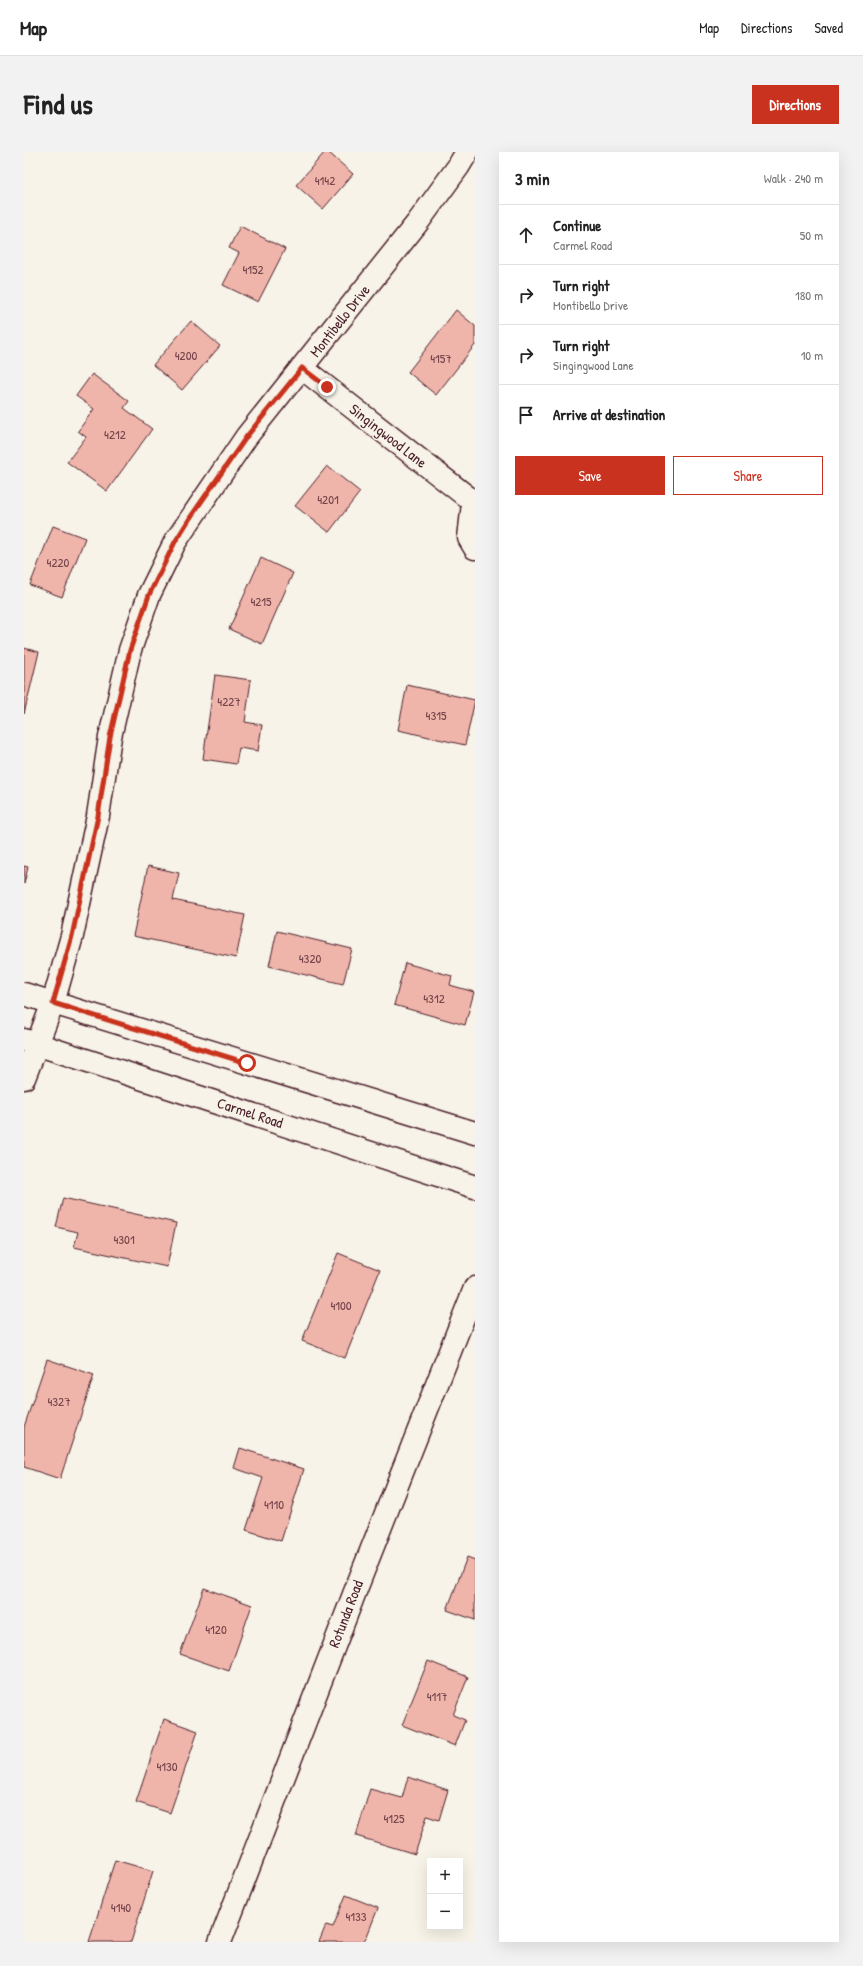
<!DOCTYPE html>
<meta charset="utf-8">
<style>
body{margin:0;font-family:"Patrick Hand",sans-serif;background:#f2f2f2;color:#222}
.controls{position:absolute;right:12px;bottom:12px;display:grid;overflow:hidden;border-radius:0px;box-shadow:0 4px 16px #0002}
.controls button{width:36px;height:36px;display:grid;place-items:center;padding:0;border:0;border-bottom:1px solid #e0e0e0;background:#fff;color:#222;font:20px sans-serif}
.stop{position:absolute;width:12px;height:12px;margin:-9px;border:3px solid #c8321e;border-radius:50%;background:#fff}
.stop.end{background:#c8321e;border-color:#fff;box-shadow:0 1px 4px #0008}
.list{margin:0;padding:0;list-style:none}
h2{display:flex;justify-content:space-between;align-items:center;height:52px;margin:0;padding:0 16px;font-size:17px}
h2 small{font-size:13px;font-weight:400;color:#767676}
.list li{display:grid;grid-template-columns:26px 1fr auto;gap:12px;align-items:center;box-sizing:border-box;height:60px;padding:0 16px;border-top:1px solid #e0e0e0}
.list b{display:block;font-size:15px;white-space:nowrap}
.list p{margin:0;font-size:13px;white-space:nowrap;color:#767676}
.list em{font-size:13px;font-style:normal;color:#767676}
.actions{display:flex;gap:8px;padding:12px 16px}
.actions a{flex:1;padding:9px 0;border:1px solid #c8321e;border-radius:0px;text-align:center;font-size:14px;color:#c8321e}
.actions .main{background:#c8321e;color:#fff}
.icon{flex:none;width:22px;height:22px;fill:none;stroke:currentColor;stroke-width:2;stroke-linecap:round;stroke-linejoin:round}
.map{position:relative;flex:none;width:451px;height:1790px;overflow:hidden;border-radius:0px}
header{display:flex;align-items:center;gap:24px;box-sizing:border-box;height:56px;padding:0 20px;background:#fff;border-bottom:1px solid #e0e0e0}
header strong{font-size:19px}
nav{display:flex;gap:22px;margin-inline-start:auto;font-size:14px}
.intro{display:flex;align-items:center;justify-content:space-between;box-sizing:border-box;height:96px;padding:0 24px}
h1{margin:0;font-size:28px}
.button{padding:10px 18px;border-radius:0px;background:#c8321e;color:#fff;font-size:14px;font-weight:700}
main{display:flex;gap:24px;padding:0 24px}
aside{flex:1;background:#fff;border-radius:0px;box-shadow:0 4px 16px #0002}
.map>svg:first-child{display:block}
</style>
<header>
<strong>Map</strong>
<nav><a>Map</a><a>Directions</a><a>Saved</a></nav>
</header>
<div class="intro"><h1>Find us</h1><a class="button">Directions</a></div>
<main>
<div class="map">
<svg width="451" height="1790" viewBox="0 0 451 1790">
<rect width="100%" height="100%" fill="#f7f3e8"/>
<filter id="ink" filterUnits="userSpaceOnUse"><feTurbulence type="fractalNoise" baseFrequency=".025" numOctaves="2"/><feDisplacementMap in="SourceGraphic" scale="8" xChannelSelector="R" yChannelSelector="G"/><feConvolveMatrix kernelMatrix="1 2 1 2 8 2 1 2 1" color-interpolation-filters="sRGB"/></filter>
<g filter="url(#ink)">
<!-- building -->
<g fill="#f0b5aa" stroke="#4a1f2b">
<path d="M301 0H304L329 22 299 57 272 33Z"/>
<path d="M216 74 261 97 234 150 199 133 215 101 205 96Z"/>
<path d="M432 158 451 174V193L412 243 384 220Z"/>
<path d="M167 169 196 194 158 238 129 213Z"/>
<path d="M68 222 105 249 100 256 128 277 83 339 43 310 62 285 54 279 70 257 52 244Z"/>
<path d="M303 314 336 340 305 380 271 354Z"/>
<path d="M29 374 61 386 38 445 6 433Z"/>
<path d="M237 406 269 421 238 492 205 477Z"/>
<path d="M0 496 15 500 0 562Z"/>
<path d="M191 523 227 528 221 570 238 573 234 599 215 596 212 612 179 607Z"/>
<path d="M383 533 451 548 441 593 374 578Z"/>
<path d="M0 714 4 715 0 732Z"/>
<path d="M124 714 155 721 149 748 221 763 212 806 109 784Z"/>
<path d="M253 779 328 797 319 832 245 814Z"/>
<path d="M381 811 428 824 426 833 450 840 441 873 370 853Z"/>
<path d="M39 1046 152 1071 143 1115 50 1095 54 1080 32 1075Z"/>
<path d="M314 1101 356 1118 321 1206 278 1189Z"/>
<path d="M23 1207 70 1223 36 1327 0 1315V1275Z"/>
<path d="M216 1296 280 1317 257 1389 222 1378 239 1326 210 1316Z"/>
<path d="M443 1405 451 1408V1468L423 1458Z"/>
<path d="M180 1436 228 1453 205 1519 156 1502Z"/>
<path d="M404 1509 444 1525 429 1563 441 1568 431 1594 378 1573Z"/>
<path d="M140 1567 174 1579 146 1661 112 1650Z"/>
<path d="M384 1625 424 1638 415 1668 403 1664 391 1702 332 1684 346 1637 378 1646Z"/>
<path d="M91 1708 129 1719 107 1790H65Z"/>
<path d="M322 1743 354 1756 343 1784 339 1790H295L302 1773 309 1775Z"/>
</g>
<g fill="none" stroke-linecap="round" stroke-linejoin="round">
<!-- minor casing -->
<g stroke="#4a1f2b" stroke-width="25">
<g id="minor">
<path d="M278 216 451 351"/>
<path d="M449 351 445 386 451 396"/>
<path d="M0 926 29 851 48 784 74 664 86 585 106 498 125 443 151 390 223 284 394 70 434 15 443 0"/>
<path d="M196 1790 334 1432 451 1136"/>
</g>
</g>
<!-- secondary casing -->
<g stroke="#4a1f2b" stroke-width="25">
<g id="secondary">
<path d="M0 842 451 981"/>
<path d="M0 888 451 1035"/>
</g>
</g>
<!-- minor -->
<use href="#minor" stroke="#f7f3e8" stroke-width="22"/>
<!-- secondary -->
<use href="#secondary" stroke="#f7f3e8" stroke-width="22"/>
</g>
</g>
<g fill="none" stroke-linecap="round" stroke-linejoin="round" filter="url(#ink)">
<!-- route -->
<path stroke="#c8321e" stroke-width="5" d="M223 911 29 851 48 784 74 664 86 585 106 498 125 443 151 390 166 366 223 284 278 216 303 235"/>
</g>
<g text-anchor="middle" stroke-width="3" stroke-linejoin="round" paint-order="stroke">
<!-- number labels -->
<g font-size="13" fill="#74444b">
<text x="301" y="33">4142</text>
<text x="229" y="122">4152</text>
<text x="162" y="208">4200</text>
<text x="417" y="211">4157</text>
<text x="91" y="287">4212</text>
<text x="304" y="352">4201</text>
<text x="34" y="415">4220</text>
<text x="237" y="454">4215</text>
<text x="205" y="554">4227</text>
<text x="412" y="568">4315</text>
<text x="286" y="811">4320</text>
<text x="410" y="851">4312</text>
<text x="100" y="1092">4301</text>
<text x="317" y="1158">4100</text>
<text x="35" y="1254">4327</text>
<text x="250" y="1357">4110</text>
<text x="192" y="1482">4120</text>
<text x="413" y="1549">4117</text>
<text x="143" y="1619">4130</text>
<text x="370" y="1671">4125</text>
<text x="97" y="1760">4140</text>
<text x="332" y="1769">4133</text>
</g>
<!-- street labels -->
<g font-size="15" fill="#4a1f2b" stroke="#f7f3e8">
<text transform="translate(316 169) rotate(-52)" y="5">Montibello Drive</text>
<text transform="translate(364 284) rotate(38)" y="5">Singingwood Lane</text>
<text transform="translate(226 961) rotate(18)" y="5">Carmel Road</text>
<text transform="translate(322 1462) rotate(-69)" y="5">Rotunda Road</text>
</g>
</g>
</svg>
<div class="controls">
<button>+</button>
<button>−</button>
</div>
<div class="stop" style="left:223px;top:911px"></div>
<div class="stop end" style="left:303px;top:235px"></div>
</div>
<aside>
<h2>3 min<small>Walk · 240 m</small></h2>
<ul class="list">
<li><svg class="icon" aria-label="ahead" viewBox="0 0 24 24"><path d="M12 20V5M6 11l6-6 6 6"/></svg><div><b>Continue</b><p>Carmel Road</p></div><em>50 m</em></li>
<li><svg class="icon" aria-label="right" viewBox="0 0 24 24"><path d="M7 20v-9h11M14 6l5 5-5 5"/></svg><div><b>Turn right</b><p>Montibello Drive</p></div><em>180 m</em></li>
<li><svg class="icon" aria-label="right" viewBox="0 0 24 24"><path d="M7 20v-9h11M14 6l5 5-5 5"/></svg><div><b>Turn right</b><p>Singingwood Lane</p></div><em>10 m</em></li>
<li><svg class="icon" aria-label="arrive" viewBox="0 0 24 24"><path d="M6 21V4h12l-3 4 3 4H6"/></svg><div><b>Arrive at destination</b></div></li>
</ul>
<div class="actions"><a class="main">Save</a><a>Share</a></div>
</aside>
</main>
